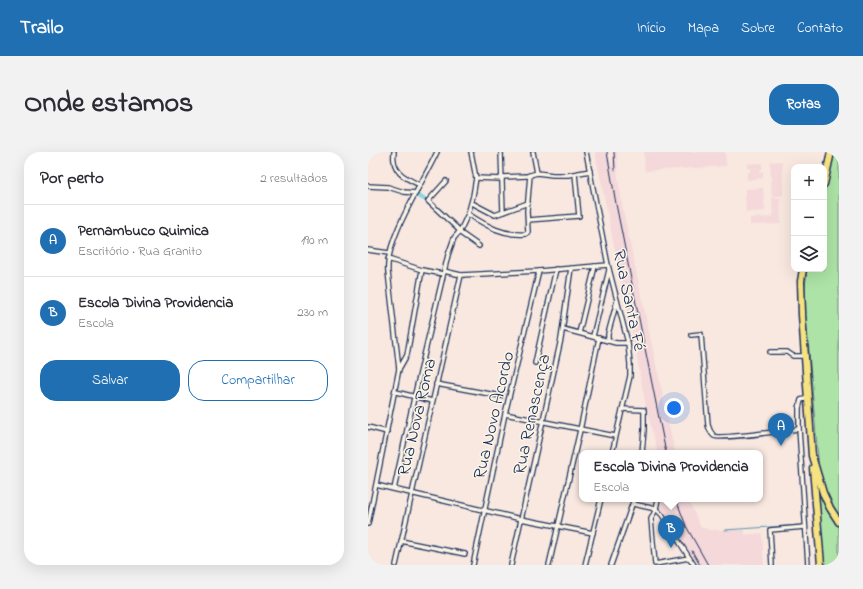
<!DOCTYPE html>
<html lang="pt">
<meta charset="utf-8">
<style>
body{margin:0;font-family:"Indie Flower",sans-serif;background:#f2f2f3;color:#2b2b33}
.controls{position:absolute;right:12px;top:12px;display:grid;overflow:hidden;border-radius:8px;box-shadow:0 4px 16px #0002}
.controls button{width:36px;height:36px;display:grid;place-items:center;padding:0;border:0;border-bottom:1px solid #e1e1e2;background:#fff;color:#2b2b33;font:20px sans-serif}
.you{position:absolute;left:306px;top:256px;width:14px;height:14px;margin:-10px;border:3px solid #fff;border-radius:50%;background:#1a73e8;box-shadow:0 0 0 6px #1a73e833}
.badge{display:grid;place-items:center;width:26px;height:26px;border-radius:50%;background:#1f6fb2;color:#fff;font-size:13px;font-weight:700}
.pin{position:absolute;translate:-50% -33px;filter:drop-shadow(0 1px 2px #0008)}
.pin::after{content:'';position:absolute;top:21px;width:14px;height:12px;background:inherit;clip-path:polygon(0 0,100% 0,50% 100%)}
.popup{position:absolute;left:211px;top:298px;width:184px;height:52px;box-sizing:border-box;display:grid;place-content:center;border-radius:8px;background:#fff;filter:drop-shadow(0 1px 3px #0005);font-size:13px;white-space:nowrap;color:#7c7c81}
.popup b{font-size:15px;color:#2b2b33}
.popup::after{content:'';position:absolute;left:50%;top:100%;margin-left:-8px;border:8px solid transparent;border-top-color:#fff}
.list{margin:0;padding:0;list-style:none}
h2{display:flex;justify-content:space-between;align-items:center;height:52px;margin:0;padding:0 16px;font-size:17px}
h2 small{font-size:13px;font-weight:400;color:#7c7c81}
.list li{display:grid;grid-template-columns:26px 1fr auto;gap:12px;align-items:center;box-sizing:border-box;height:72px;padding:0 16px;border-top:1px solid #e1e1e2}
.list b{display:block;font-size:15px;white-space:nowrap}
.list p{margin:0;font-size:13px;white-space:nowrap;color:#7c7c81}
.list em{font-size:13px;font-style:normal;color:#7c7c81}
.actions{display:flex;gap:8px;padding:12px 16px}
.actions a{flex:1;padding:9px 0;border:1px solid #1f6fb2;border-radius:16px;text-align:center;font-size:14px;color:#1f6fb2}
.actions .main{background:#1f6fb2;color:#fff}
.icon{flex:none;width:22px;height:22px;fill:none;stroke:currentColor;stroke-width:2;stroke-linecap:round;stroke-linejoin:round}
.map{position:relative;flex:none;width:471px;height:413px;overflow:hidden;border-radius:16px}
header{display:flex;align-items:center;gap:24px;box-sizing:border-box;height:56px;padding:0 20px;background:#1f6fb2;color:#fff}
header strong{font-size:19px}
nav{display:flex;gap:22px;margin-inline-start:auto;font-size:14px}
.intro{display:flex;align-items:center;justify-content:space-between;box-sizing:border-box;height:96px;padding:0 24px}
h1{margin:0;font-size:28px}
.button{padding:10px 18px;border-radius:16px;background:#1f6fb2;color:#fff;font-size:14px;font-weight:700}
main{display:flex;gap:24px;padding:0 24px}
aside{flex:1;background:#fff;border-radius:16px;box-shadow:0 4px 16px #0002}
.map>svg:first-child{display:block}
</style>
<header>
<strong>Trailo</strong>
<nav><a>Início</a><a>Mapa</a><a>Sobre</a><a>Contato</a></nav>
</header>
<div class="intro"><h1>Onde estamos</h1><a class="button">Rotas</a></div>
<main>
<aside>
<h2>Por perto<small>2 resultados</small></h2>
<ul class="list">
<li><span class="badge">A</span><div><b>Pernambuco Quimica</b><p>Escritório · Rua Granito</p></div><em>190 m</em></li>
<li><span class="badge">B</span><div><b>Escola Divina Providencia</b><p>Escola</p></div><em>230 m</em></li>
</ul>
<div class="actions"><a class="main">Salvar</a><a>Compartilhar</a></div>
</aside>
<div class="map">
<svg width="471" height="413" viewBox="0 0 471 413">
<rect width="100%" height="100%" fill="#f8e8e0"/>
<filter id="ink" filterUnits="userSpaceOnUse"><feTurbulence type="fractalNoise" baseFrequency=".025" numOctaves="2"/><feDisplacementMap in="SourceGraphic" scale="8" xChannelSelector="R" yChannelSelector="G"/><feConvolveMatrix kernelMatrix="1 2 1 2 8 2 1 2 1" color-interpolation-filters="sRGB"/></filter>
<g filter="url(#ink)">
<!-- built -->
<g fill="#f4d8da">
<path d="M227 0H240L244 17 245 0H249L250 27 255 59 307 301H290L278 255 267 195Z"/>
<path d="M276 0H357L358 14 277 19Z"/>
<path d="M414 9 415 43 404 45 402 10Z"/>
<path d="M394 11V17H392V20H395V26L379 28V21L382 20V16H379V12Z"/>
<path d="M395 36 397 59 378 60 377 37Z"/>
<path d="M404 46H412L413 72 382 73V66L405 65Z"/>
<path d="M294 347H320L333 376H338L339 378H377V383L394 381 396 413H329L292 356Z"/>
</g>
<!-- green -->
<path fill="#ade3a6" stroke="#648982" d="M466 0H471V413H455L449 342 451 318 438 165 437 136 439 117H456V43Z"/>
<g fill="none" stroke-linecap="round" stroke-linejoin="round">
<!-- stream -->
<path stroke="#5c94af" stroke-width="1" d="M356 378 433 373"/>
<!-- canal -->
<path stroke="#88d8e5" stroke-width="4" d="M45 41 63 51"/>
<!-- street casing -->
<g stroke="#1b2f5e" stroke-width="6">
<g id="street">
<path d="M26 0C23 20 37 26 52 33"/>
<path d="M133 0 135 60"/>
<path d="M165 0 169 21"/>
<path d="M218 0 240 113 260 191 262 212V224L244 301"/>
<path d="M133 25 159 24 169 21 185 23H200L222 19"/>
<path d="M108 26 134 27"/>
<path d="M78 29 60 49 92 79"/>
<path d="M0 34 20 35 36 40 48 41"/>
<path d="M104 51 127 63 160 51"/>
<path d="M100 62C119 74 135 84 158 82L160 80 159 59 162 23"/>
<path d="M160 68 211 64 207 22"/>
<path d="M91 80 111 94"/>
<path d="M0 98 21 101"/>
<path d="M20 107 54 118 75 122"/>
<path d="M76 119 93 123 171 119 240 113"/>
<path d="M195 177 248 191H260"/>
<path d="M211 181 227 114"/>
<path d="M323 183 333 182 340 273C341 277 343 281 346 284 353 288 418 278 431 277"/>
<path d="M225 184 241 118"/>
<path d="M240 189V182L249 149"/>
<path d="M402 200H419L425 204H437"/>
<path d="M167 211 188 117"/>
<path d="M31 217 39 203 54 118"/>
<path d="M68 232 133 244"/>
<path d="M28 240 64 249"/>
<path d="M440 246 433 248 431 256V277L440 413"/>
<path d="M254 257 276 258V278L274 301"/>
<path d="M137 262 247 284"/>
<path d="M0 275 19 280"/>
<path d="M8 333 153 367 225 381"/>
<path d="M26 337 46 246 80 103 86 86 92 79 100 62 105 44 108 26 103 0"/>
<path d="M290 347 288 357 283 367 287 412 321 406"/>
<path d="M265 352 288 357 294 363 326 413"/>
<path d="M0 372 31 217 20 120C17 87 55 31 69 0"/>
<path d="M33 389 97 402"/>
<path d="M28 413 93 123"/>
<path d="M105 413 137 262 171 119"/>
<path d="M143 413 193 187 203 116"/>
<path d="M181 413 212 278 231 186"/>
<path d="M217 413 233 347"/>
<path d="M243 413 266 347"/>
<path d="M404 413 402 378 437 375"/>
</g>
</g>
<!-- highway casing -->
<g stroke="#1b2f5e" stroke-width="9">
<g id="highway">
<path d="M456 32 463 0"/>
<path d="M435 117 433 129 434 163 444 304 455 341 462 356 471 370"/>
<path d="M445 316 453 413"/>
</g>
</g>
<!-- street -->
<use href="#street" stroke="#fcf5e5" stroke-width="3.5"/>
<!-- highway -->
<use href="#highway" stroke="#f7e281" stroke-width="6"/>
<!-- tram -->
<g stroke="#1b2f5e" stroke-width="1">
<path d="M239 0 248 52 298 301"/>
<path d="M246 0 247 18"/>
<path d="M308 347 318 374 340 413"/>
<path d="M324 399 332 413"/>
</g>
</g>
</g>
<g text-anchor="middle" stroke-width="3" stroke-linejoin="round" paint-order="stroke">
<!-- street labels -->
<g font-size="18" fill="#1b2f5e" stroke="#fcf5e5">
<text transform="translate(262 148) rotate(78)" y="6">Rua Santa Fé</text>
<text transform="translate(163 262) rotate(-78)" y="6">Rua Renascença</text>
<text transform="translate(125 263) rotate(-77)" y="6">Rua Novo Acordo</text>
<text transform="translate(48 265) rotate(-77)" y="6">Rua Nova Roma</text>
</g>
</g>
</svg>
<div class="controls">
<button>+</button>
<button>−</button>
<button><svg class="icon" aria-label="layers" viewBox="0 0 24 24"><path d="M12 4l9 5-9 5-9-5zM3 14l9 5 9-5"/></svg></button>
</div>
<div class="you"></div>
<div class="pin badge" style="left:413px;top:294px">A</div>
<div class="pin badge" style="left:303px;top:396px">B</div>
<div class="popup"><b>Escola Divina Providencia</b>Escola</div>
</div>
</main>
